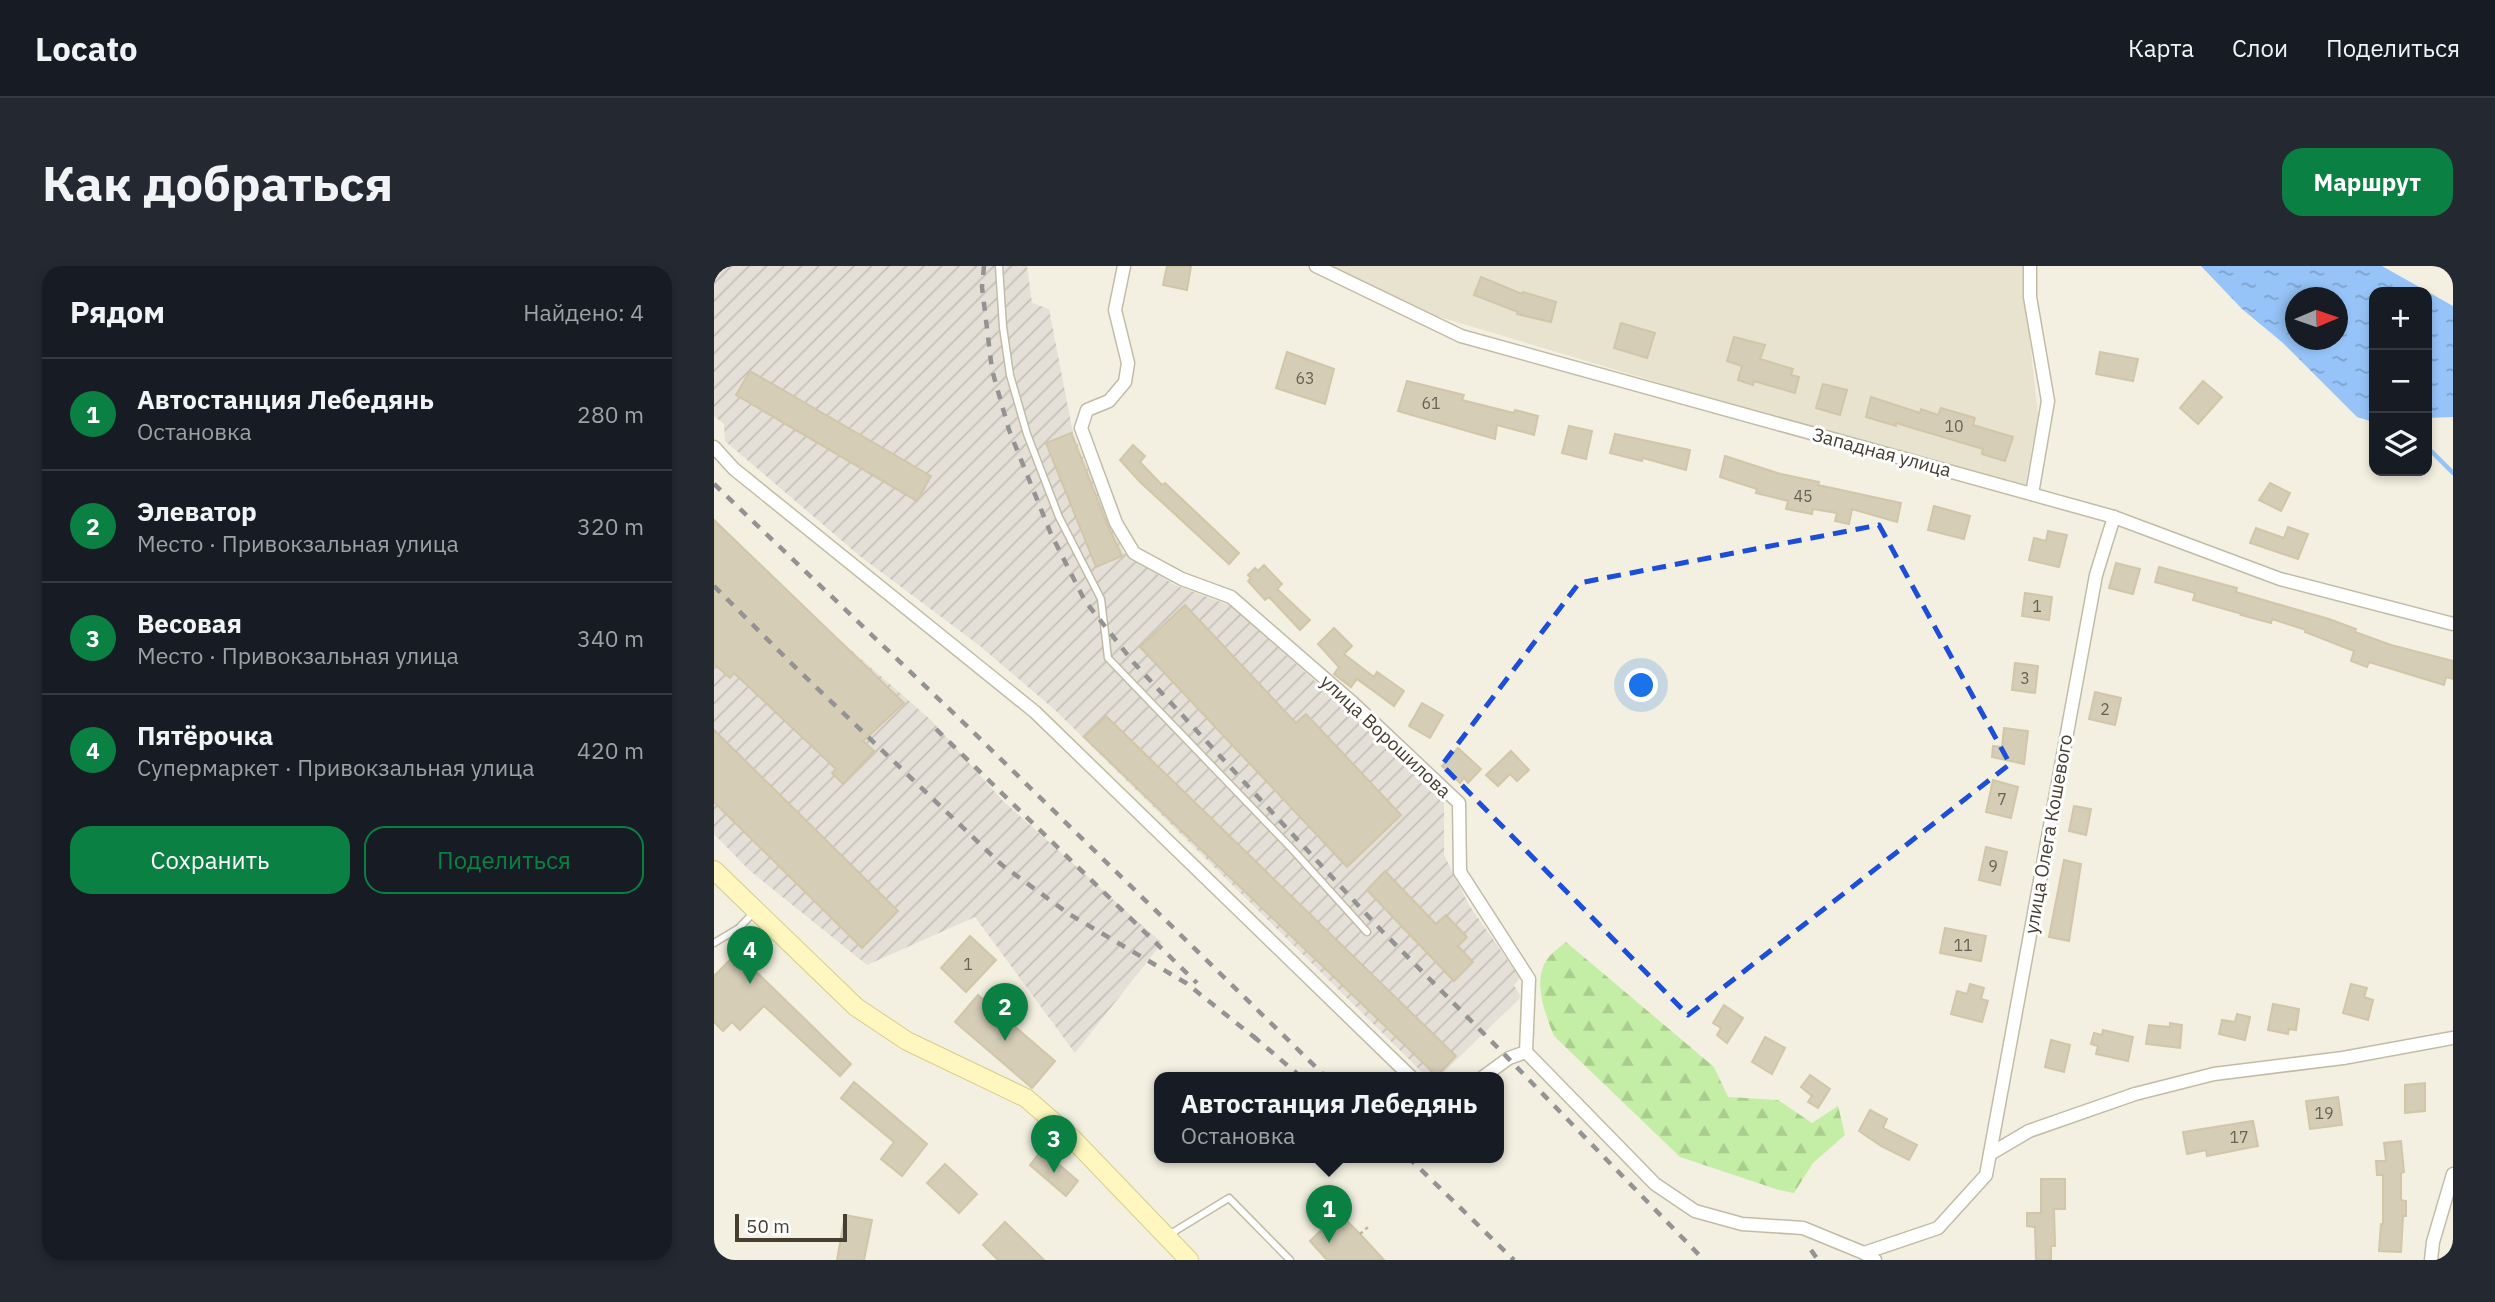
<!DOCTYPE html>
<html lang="ru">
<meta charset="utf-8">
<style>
body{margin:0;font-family:"IBM Plex Sans",sans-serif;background:#242831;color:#f1f3f6}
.controls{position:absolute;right:21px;top:21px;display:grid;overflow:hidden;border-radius:14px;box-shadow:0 4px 10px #0003}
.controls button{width:63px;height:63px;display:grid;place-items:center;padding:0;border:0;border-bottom:2px solid #363941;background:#171b24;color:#f1f3f6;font:35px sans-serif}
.compass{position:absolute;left:1571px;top:21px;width:63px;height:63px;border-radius:50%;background:#171b24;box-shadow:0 4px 10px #0003;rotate:88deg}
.scale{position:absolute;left:21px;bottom:18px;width:112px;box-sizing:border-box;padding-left:7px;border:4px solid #453f32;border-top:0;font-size:19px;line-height:24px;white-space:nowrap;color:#453f32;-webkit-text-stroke:5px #fff;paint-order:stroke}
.you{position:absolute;left:928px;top:420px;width:24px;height:24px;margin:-18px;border:5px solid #fff;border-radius:50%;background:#1a73e8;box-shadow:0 0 0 10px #1a73e833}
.badge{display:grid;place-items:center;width:46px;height:46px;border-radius:50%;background:#0b8043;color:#fff;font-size:23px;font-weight:700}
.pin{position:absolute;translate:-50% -58px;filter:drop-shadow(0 2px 4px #0008)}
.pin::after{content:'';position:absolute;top:37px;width:24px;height:21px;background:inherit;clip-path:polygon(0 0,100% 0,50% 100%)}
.popup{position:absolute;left:440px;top:806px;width:350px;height:91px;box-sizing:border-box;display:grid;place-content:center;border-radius:14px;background:#171b24;filter:drop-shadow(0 2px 5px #0005);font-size:23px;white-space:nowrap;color:#9ea1a6}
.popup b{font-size:26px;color:#f1f3f6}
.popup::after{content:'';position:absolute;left:50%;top:100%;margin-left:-14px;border:14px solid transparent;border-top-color:#171b24}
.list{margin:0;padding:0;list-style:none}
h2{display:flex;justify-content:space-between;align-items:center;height:91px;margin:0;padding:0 28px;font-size:30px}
h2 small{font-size:23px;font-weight:400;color:#9ea1a6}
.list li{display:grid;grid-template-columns:46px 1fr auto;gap:21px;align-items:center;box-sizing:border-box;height:112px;padding:0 28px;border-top:2px solid #363941}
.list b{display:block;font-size:26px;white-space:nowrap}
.list p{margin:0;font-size:23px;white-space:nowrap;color:#9ea1a6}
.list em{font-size:23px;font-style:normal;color:#9ea1a6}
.actions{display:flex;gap:14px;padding:21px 28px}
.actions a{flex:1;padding:16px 0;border:2px solid #0b8043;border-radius:21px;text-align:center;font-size:24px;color:#0b8043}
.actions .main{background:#0b8043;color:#fff}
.icon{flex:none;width:38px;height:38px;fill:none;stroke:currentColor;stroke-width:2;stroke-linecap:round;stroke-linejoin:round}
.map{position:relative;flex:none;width:1739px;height:994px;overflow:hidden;border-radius:21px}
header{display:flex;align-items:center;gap:42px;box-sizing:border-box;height:98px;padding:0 35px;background:#171b24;border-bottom:2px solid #363941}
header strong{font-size:33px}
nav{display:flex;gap:38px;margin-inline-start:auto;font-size:24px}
.intro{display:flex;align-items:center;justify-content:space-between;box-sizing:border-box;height:168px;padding:0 42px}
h1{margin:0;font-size:49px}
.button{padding:18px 32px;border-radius:21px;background:#0b8043;color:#fff;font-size:24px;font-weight:700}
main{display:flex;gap:42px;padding:0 42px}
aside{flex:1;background:#171b24;border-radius:21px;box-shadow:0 4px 10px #0003}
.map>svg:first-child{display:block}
</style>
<header>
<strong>Locato</strong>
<nav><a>Карта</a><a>Слои</a><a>Поделиться</a></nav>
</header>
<div class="intro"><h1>Как добраться</h1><a class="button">Маршрут</a></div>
<main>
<aside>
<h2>Рядом<small>Найдено: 4</small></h2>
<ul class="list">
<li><span class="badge">1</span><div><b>Автостанция Лебедянь</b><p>Остановка</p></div><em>280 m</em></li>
<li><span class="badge">2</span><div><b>Элеватор</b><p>Место · Привокзальная улица</p></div><em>320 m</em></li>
<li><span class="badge">3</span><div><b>Весовая</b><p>Место · Привокзальная улица</p></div><em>340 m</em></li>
<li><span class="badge">4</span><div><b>Пятёрочка</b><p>Супермаркет · Привокзальная улица</p></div><em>420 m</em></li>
</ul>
<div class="actions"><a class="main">Сохранить</a><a>Поделиться</a></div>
</aside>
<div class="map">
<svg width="1739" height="994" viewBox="0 0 1739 994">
<defs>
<pattern id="industrial-furrows" width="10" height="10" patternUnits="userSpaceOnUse" patternTransform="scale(1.75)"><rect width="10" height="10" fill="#e4e0d7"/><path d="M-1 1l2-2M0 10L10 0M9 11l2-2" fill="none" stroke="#c5c1b9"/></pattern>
<pattern id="forest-firs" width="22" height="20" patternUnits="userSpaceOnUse" patternTransform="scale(1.75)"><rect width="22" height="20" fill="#c4eda5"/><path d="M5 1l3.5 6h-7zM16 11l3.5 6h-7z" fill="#aacc8e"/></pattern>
<pattern id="water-ripples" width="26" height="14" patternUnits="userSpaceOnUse" patternTransform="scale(1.75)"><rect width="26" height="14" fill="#96c4f8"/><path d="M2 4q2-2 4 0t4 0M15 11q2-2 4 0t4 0" fill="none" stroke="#7ca1c9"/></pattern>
</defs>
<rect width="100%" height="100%" fill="#f3f0e1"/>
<!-- residential -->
<path fill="#e8e3cf" d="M609 0H1308L1324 149 1310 226 679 37Z"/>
<!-- industrial -->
<g fill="url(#industrial-furrows)">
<path d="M0 0H313L318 37 335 43 359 167 409 286 461 319 520 341 730 533V589L755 639 806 712 800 719 807 731 725 811H713L341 444 266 380 147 291 11 175 10 158 0 150Z"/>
<path d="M0 264 218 455 288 534 448 677 361 787 261 651 153 699 35 604 0 568Z"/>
</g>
<!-- forest -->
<path fill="url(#forest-firs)" d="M852 676 1000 801 1014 831 1064 834 1098 857 1124 840 1131 869 1099 897 1080 927 1065 924 966 891 840 770C831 747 817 713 835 691 840 685 846 681 852 676Z"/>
<!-- water -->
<path fill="url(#water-ripples)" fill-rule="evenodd" d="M1487 0H1668L1739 40V151L1713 152V26H1660V156L1643 151 1569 77 1528 43ZM1582 32H1624V74H1582Z"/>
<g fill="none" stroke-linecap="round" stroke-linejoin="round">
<!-- stream -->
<path stroke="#96c4f8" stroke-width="4.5" d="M1713 181 1739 207"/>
</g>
<!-- building -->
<g fill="#d5cdb6" stroke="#d1c6a8" stroke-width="2">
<path d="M453 0H477L473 24 449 19Z"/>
<path d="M767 11 808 28 809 26 842 36 837 56 803 48 804 46 760 29Z"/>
<path d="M907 57 941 67 933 92 900 82Z"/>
<path d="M1020 71 1051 79 1046 93 1079 103 1077 109 1085 111 1081 127 1040 115 1039 119 1024 114 1028 100 1013 95Z"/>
<path d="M573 86 620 103 611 138 562 122Z"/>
<path d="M1386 86 1424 93 1419 115 1382 108Z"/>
<path d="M36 105 217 210 203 235 22 129Z"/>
<path d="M693 115 750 129 748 134 800 147 801 144 824 150 820 169 783 159 781 173 684 145Z"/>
<path d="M1489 115 1508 131 1484 158 1466 142Z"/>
<path d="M1109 118 1133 124 1126 149 1102 142Z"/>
<path d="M1157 131 1206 147 1207 143 1224 149 1227 142 1261 152 1259 159 1299 171 1291 195 1268 188 1269 183 1182 157V160L1152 151Z"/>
<path d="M855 160 878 165 872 193 848 187Z"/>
<path d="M357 167 394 260 408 290 382 301 332 177Z"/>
<path d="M901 168 976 184 972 204 929 192 928 195 896 187Z"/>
<path d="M419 179 431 190 426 196 448 219 451 217 525 287 515 298 426 216 406 194Z"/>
<path d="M1011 190 1067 208 1105 216 1104 219 1187 237 1183 256 1138 243 1135 258 1121 255 1123 247 1099 243 1098 248 1072 243 1074 235 1042 227 1043 223 1006 211Z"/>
<path d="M1556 217 1576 227 1567 245 1545 234Z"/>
<path d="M1220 240 1256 250 1250 273 1214 264Z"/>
<path d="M0 254 190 437 149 475 160 485 129 518 118 507 122 503 20 407 16 412 0 398Z"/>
<path d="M1574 261 1594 268 1584 293 1536 277 1542 262 1570 272Z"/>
<path d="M1334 265 1353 269 1345 301 1315 294 1320 272 1332 275Z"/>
<path d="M1402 297 1426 303 1419 328 1395 322Z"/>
<path d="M550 299 568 318 563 323 596 354 586 364 555 331 551 334 534 315 537 312 534 309 541 302 544 305Z"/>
<path d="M1445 301 1523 322 1522 326 1615 353 1642 363 1641 366 1677 379 1739 395V413L1732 411 1730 419 1655 396 1653 401 1637 395 1640 385 1591 366 1592 364 1558 353 1557 357 1527 349 1528 348 1479 334 1481 327 1441 316Z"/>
<path d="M1311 327 1338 331 1335 354 1308 350Z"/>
<path d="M471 339 582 457 592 448 687 549 633 601 426 381Z"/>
<path d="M620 362 638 380 630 388 660 411 663 406 690 425 680 440 643 413 637 421 620 408 625 401 604 378Z"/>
<path d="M1301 397 1324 400 1321 427 1298 424Z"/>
<path d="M1381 426 1407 432 1401 459 1375 453Z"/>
<path d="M708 437 729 449 716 472 695 460Z"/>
<path d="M392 450 742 790 723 810 370 471Z"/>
<path d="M1290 462 1314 465 1310 498 1278 491 1279 480 1288 481Z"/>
<path d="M0 464 184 645 148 682 0 536Z"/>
<path d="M744 482 767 503 754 517 750 512 746 517 728 500Z"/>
<path d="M797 485 815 504 803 515 796 508 784 520 772 509Z"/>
<path d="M1279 514 1304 521 1297 552 1272 546Z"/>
<path d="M1360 540 1377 543 1372 569 1355 565Z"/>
<path d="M1272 581 1293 586 1286 619 1265 614Z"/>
<path d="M1350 594 1367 598 1355 675 1335 671Z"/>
<path d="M671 605 722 658 732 649 753 671 744 680 759 696 740 715 653 624Z"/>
<path d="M1231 662 1272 670 1267 695 1226 687Z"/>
<path d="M256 670 282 694 252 726 227 702Z"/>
<path d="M23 687 137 798 126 810 50 740 26 764 18 756 9 765 0 756V710Z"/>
<path d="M1256 718 1270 722 1267 733 1274 735 1268 756 1237 748 1243 725 1253 728Z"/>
<path d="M1637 718 1653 722 1650 731 1659 734 1654 754 1629 747Z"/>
<path d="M264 729 341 795 318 822 241 756Z"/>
<path d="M1559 738 1585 743 1582 764 1575 763 1574 768 1554 764Z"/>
<path d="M1010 739 1029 752 1013 777 1003 769 1007 762 999 757Z"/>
<path d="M1523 748 1536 751 1531 774 1505 768 1508 754 1521 756Z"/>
<path d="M1456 757 1468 759 1466 782 1432 778 1435 759 1456 761Z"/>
<path d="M1389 764 1419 771 1414 795 1382 788 1384 780 1377 778 1380 767 1388 769Z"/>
<path d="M1051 771 1071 782 1058 808 1038 796Z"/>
<path d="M1337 774 1356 779 1350 806 1331 801Z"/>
<path d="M1096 809 1116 823 1104 842 1094 836 1098 830 1087 821Z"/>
<path d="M140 816 213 878 188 910 167 893 180 876 127 832Z"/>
<path d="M1711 817V845L1691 847V819Z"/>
<path d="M1624 831 1628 859 1596 863 1592 835Z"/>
<path d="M1156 844 1173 853 1169 862 1203 879 1195 894 1167 880 1145 865Z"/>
<path d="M1539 855 1544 880 1493 890 1492 884 1473 888 1469 866Z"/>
<path d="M1687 875 1690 906 1687 907V934L1692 935V950H1689L1687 986 1665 985 1667 958H1669V909H1663L1662 895H1672L1670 877Z"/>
<path d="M328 884 364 915 352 930 316 899Z"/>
<path d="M231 898 263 928 245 947 213 917Z"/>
<path d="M1327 913H1351V943H1340L1341 980H1337V994H1322L1321 961 1313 960V947H1327Z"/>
<path d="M625 947 646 968 670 994H613L596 975Z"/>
<path d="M131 949 158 954 150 994H123Z"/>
<path d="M291 956 330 994H284L269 979Z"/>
</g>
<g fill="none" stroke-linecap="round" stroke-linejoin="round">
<!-- lane casing -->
<g stroke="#c2bca6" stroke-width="9">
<g id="lane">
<path d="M285 0 289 61 296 109 313 168 345 251 387 333 394 392 578 583 653 666"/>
<path d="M0 677 25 662 40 646"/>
<path d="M453 970 515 932 576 994"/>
</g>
</g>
<!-- street casing -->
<g stroke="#c2bca6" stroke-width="15">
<g id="street">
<path d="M410 0 401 44 414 97 411 116 395 135 373 144 367 162 402 257 420 287 468 313 517 331 639 437 745 537 746 606 815 713 812 786 941 918 981 945 1028 958 1089 962 1150 987 1161 994"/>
<path d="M602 0 747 70 1400 251 1566 313 1739 358"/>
<path d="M1316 0V31L1334 135 1318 228"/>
<path d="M0 181 20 203 321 446 697 811"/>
<path d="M769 811 795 792 812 786"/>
<path d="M1276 888 1315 865 1421 828 1500 808 1629 792 1739 772"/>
<path d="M1150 987 1224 962 1272 909 1382 309 1400 251"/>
<path d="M1717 994 1719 976 1739 908"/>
</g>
</g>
<!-- secondary casing -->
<g stroke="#d8cd8b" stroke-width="20">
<path id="secondary" d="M0 604 142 741 193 775 312 832 357 871 475 994"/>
</g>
<!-- path -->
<path stroke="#c2b793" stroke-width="2.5" stroke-dasharray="3.5 3.5" stroke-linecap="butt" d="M646 968 654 961"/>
<!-- lane -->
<use href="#lane" stroke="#fff" stroke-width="6"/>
<!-- street -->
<use href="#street" stroke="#fff" stroke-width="12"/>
<!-- secondary -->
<use href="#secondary" stroke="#fff7bf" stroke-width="18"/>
<!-- rail -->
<g stroke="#939393" stroke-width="4.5" stroke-dasharray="9 9" stroke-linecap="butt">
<path d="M270 0 268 21 278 104 295 164 337 268 371 335 420 397 667 664 789 787 990 994"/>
<path d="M0 218 255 462 612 811"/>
<path d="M0 320 80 400 288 599 355 648 472 717 545 775"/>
<path d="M222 463 483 717"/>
<path d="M539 770 587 811"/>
<path d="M694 891 800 994"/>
<path d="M1097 984 1104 994"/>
</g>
</g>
<!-- marked area -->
<path fill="none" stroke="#1d4ed8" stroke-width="5" stroke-dasharray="14 9" stroke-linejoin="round" d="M1165 259 1296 498 974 749 728 499 865 317Z"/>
<g text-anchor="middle" stroke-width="6" stroke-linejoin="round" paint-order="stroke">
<!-- number labels -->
<g font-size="16" fill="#696253">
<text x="591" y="118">63</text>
<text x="717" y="143">61</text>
<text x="1240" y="166">10</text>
<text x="1089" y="236">45</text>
<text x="1323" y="346">1</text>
<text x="1311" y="418">3</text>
<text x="1391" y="449">2</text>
<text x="1288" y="539">7</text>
<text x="1279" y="606">9</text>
<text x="1249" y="685">11</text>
<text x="254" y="704">1</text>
<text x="1610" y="853">19</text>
<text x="1525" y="877">17</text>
</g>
<!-- street labels -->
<g font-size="19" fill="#453f32" stroke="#fff">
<text transform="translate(1168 186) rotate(15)" y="7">Западная улица</text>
<text transform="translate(672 470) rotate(43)" y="7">улица Ворошилова</text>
<text transform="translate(1334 568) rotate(-80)" y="7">улица Олега Кошевого</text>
</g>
</g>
</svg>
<div class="controls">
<button>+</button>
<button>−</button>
<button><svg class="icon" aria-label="layers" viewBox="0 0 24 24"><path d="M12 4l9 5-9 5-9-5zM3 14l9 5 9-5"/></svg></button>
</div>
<svg class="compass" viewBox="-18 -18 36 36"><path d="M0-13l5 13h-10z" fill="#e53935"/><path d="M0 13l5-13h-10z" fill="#9ea1a6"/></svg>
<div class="scale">50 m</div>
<div class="you"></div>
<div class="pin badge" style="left:615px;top:977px">1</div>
<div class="popup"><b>Автостанция Лебедянь</b>Остановка</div>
<div class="pin badge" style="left:291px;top:775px">2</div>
<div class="pin badge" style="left:340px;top:907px">3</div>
<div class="pin badge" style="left:36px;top:718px">4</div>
</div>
</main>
